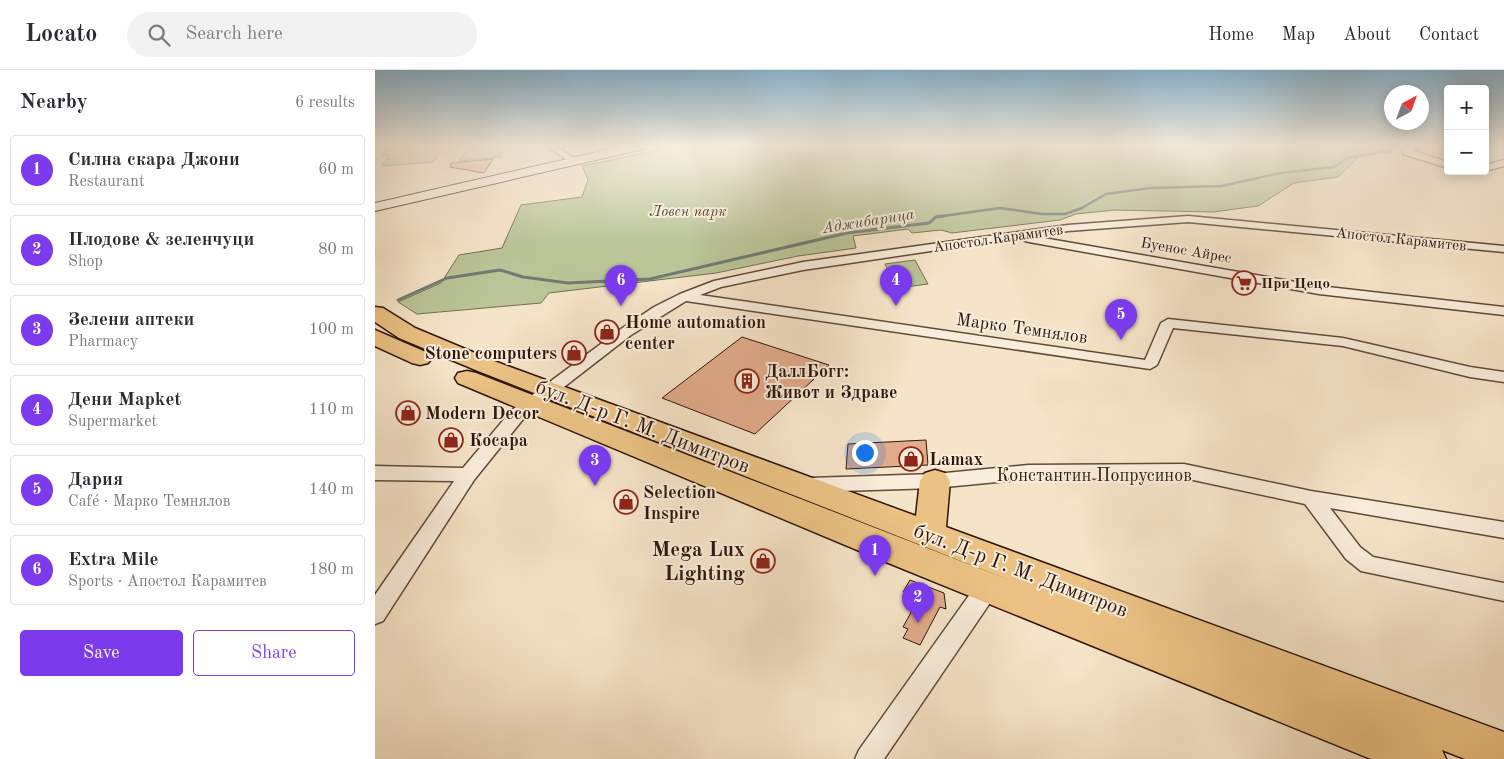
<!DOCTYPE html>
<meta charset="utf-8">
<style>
body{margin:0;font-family:"Old Standard TT",serif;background:#f2f2f3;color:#2b2b33}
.controls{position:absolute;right:15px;top:15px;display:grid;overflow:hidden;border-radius:5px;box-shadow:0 2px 12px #0003}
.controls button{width:45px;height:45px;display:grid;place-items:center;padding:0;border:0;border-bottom:1px solid #e1e1e2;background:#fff;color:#2b2b33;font:25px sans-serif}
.compass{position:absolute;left:1009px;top:15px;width:45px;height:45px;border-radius:50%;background:#fff;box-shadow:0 2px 12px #0003;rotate:41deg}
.you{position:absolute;left:489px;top:382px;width:18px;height:18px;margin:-12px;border:4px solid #fff;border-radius:50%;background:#1a73e8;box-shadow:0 0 0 8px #1a73e833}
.badge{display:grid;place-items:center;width:32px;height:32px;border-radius:50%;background:#7c3aed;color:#fff;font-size:16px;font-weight:700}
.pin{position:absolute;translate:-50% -41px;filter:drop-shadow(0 1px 2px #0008)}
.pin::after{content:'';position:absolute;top:26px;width:18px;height:15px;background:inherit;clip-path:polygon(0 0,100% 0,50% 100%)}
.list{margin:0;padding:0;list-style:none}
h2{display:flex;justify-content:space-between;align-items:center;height:65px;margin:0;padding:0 20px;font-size:21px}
h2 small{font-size:16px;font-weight:400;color:#7c7c81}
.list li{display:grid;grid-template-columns:32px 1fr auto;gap:15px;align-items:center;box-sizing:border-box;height:70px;margin:0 10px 10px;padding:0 10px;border:1px solid #e1e1e2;border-radius:5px}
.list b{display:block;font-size:19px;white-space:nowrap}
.list p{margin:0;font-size:16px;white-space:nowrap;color:#7c7c81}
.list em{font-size:16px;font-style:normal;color:#7c7c81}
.actions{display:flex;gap:10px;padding:15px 20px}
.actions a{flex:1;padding:11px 0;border:1px solid #7c3aed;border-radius:5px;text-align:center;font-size:18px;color:#7c3aed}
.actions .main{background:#7c3aed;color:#fff}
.icon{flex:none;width:28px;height:28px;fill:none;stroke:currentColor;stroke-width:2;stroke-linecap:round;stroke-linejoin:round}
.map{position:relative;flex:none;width:1129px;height:689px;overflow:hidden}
header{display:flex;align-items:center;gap:30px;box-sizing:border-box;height:70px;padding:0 25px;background:#fff;border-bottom:1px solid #e1e1e2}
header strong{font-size:24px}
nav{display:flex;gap:28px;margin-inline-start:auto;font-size:18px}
.search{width:350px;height:45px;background:#f2f2f3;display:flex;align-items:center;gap:12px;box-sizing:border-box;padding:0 18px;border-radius:28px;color:#7c7c81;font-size:19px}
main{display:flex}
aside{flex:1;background:#fff}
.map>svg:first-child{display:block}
</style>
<header>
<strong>Locato</strong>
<div class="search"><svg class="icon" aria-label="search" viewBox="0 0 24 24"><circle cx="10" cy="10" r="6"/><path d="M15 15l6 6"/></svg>Search here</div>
<nav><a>Home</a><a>Map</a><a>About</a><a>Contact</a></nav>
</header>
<main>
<aside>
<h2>Nearby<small>6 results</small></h2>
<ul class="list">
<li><span class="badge">1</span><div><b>Силна скара Джони</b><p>Restaurant</p></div><em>60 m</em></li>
<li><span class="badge">2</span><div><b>Плодове &amp; зеленчуци</b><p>Shop</p></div><em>80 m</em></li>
<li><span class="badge">3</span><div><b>Зелени аптеки</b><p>Pharmacy</p></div><em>100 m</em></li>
<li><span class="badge">4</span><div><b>Дени Mapket</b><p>Supermarket</p></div><em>110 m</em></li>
<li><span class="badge">5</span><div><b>Дария</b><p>Café · Марко Темнялов</p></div><em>140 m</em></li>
<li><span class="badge">6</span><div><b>Extra Mile</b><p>Sports · Апостол Карамитев</p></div><em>180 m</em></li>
</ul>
<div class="actions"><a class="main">Save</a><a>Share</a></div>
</aside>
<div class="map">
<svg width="1129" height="689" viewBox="0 0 1129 689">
<rect width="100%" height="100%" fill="#f6e4c8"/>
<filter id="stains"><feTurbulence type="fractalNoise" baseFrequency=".004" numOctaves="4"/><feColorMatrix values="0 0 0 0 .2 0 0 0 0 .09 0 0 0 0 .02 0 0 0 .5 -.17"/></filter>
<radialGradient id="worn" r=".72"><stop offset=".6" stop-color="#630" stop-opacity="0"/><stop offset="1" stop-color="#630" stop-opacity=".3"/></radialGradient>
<!-- green -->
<g fill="#bac598" stroke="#746e52">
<path d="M11 75H76L75 78H69L58 92 8 96 7 95 15 85 7 86 12 78 0 80V77Z"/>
<path d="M95 75H125V87L84 91Z"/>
<path d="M308 75H1027L1014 82 985 86 963 107 919 113 883 136 838 142 740 140 701 144 685 150 577 163 566 160 537 163 533 159 478 166 481 178 423 186 341 203 174 223 166 233 42 244 23 232 66 213 84 185 127 178 146 135 207 127 213 110 207 96Z"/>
<path d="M540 190 553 214 522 218 510 194Z"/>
</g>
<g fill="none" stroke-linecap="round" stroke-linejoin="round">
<!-- stream-far1 -->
<path stroke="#717b74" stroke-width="2.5" d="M561 147 625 138 667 144H690L707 138 731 124 775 118 847 116 905 103 959 97 972 88 1012 81 1023 75"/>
<!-- stream -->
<path stroke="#717b74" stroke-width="3" d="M23 230 72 208 125 200 148 207 193 213 275 209 472 163 554 153 561 147 569 146"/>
</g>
<!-- building -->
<g fill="#e2ab8a" stroke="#2f160b">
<path d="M118 89 109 103 75 97 76 93Z"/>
<path d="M367 267 454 295 380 364 287 328Z"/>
<path d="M551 370 553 395 471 399 473 374Z"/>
<path d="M535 510 569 523 571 539 565 537 545 575 528 568 533 559 528 557 544 528 528 522Z"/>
</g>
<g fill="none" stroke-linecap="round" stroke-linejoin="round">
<!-- street casing -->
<g stroke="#614a3a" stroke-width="3">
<g id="street">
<path d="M0 75H8L0 78Z"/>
<path d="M169 75H179L204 91 197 93Z"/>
<path d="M1036 75H1046L1038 81 1073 92V98L1028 84V80Z"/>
<path d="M1129 90V96L1110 101V95Z"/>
<path d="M813 146 1129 176V182L813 152 693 161 657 166 944 216 1129 237V245L944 224 654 172 650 171V167L428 200 346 217 325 225 770 290 786 253 793 249 968 268 1095 297 1129 302V312L1095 307 968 276 798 258 782 295 775 299 311 231 256 265 149 348 99 410 8 551 0 554V525L79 411 0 410V396L88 398 137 340 246 259 279 237 305 224 339 211 428 192 693 155Z"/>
<path d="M809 394 936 421 1129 452V468L955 438 985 477 998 487 1129 513V531L986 501 971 489 930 434 809 408 653 409 560 418 434 422 427 420 425 415 427 410 434 408 560 404 653 395Z"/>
<path d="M613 508 621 510 624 517 621 524 509 689H480L484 680 605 510Z"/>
</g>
</g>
<!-- secondary casing -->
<g stroke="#2f160b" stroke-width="2">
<path id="secondary" d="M253 75H275L269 79 0 141V133Z"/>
</g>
<!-- primary casing -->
<g stroke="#2f160b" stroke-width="3">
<g id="primary">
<path d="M0 237 8 238 40 258 119 291 541 446 545 411 550 403 560 400 570 403 575 411 571 457 1129 662V689H1090L1067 680 1071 689H996L506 490 83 313 80 308 83 303 92 301 101 303 637 511 103 301 24 268 0 252Z"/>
<path d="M0 260 53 283 57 288 53 293 45 295 37 293 0 276Z"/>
</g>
</g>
<!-- street -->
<use href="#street" fill="#f9eddb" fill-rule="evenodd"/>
<!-- secondary -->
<use href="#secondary" fill="#f9eddb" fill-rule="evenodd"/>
<!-- primary -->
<use href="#primary" fill="#ebc284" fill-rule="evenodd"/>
</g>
<!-- sky -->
<linearGradient id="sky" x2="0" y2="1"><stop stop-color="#8ab8d6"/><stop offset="0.44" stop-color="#fbf3e6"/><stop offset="1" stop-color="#fbf3e6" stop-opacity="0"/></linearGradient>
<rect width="1129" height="172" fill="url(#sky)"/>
<!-- icons -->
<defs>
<g id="supermarket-ring" transform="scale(1.25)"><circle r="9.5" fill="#f9eddb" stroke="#8f2418" stroke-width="1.5"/><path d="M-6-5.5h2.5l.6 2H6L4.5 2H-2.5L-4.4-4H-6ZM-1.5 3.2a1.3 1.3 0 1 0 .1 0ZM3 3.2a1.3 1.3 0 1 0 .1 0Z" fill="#8f2418"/></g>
<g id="shop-ring" transform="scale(1.25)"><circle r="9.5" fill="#f9eddb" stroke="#8f2418" stroke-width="1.5"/><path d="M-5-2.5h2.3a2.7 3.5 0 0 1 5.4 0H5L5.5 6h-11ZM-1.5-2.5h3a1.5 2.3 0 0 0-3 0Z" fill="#8f2418"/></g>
<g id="building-ring" transform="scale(1.25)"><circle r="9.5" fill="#f9eddb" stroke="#8f2418" stroke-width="1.5"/><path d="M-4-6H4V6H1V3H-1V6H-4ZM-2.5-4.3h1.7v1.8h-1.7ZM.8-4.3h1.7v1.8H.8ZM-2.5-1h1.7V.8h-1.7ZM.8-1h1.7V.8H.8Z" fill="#8f2418"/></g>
</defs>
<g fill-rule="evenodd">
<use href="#supermarket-ring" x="869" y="213"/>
<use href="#shop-ring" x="232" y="262"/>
<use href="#shop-ring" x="199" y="283"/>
<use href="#building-ring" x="372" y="311"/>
<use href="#shop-ring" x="33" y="343"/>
<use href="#shop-ring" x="76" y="370"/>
<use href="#shop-ring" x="536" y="389"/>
<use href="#shop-ring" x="251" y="432"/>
<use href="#shop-ring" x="388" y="491"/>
</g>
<g text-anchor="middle" stroke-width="4" stroke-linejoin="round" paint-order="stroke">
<!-- far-park labels -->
<g font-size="15" font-style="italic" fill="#594b35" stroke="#f9eddb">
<text x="313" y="146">Ловен парк</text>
</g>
<!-- far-street labels -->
<g font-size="15" fill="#2f160b" stroke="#f9eddb">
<text transform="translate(623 168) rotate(-8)" y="5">Апостол Карамитев</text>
<text transform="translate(1026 169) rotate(6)" y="5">Апостол Карамитев</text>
<text transform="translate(811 180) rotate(10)" y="5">Буенос Айрес</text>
</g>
<!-- far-poi labels -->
<g font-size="15" font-weight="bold" fill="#2f160b" stroke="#f9eddb" text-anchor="start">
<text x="886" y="218">При Цецо</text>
</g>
<!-- far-water labels -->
<g font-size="16" font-style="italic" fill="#565148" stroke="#f9eddb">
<text transform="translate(493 150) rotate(-9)" y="6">Аджибарица</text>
</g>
<!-- poi labels -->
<g font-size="18" font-weight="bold" fill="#2f160b" stroke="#f9eddb" text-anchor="start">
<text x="250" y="258">Home automation<tspan x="250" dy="21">center</tspan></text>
<text x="182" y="289" text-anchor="end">Stone computers</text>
<text x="390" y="307">ДаллБогг:<tspan x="390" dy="21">Живот и Здраве</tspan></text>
<text x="50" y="349">Modern Decor</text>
<text x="94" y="376">Косара</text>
<text x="554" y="395">Lamax</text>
<text x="268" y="428">Selection<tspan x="268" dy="21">Inspire</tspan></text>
</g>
<!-- street labels -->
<g font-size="18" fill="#2f160b" stroke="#f9eddb">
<text transform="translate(647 258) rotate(8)" y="6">Марко Темнялов</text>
<text x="719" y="411">Константин Попрусинов</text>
</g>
<!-- near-street labels -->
<g font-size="21" fill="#2f160b" stroke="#f9eddb">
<text transform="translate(268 356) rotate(21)" y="7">бул. Д-р Г. М. Димитров</text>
<text transform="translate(646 500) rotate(21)" y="7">бул. Д-р Г. М. Димитров</text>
</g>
<!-- near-poi labels -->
<g font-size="21" font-weight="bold" fill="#2f160b" stroke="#f9eddb" text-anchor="end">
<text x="370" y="486">Mega Lux<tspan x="370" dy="24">Lighting</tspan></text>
</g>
</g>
<rect width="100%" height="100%" filter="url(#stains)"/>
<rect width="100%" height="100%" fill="url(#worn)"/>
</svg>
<div class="controls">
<button>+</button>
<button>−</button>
</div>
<svg class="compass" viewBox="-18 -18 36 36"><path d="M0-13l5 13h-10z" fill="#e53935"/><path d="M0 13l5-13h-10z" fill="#7c7c81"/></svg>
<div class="you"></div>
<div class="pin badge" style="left:500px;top:506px">1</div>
<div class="pin badge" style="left:543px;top:553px">2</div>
<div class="pin badge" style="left:220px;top:416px">3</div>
<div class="pin badge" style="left:521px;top:236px">4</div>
<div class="pin badge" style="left:746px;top:270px">5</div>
<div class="pin badge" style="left:246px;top:236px">6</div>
</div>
</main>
